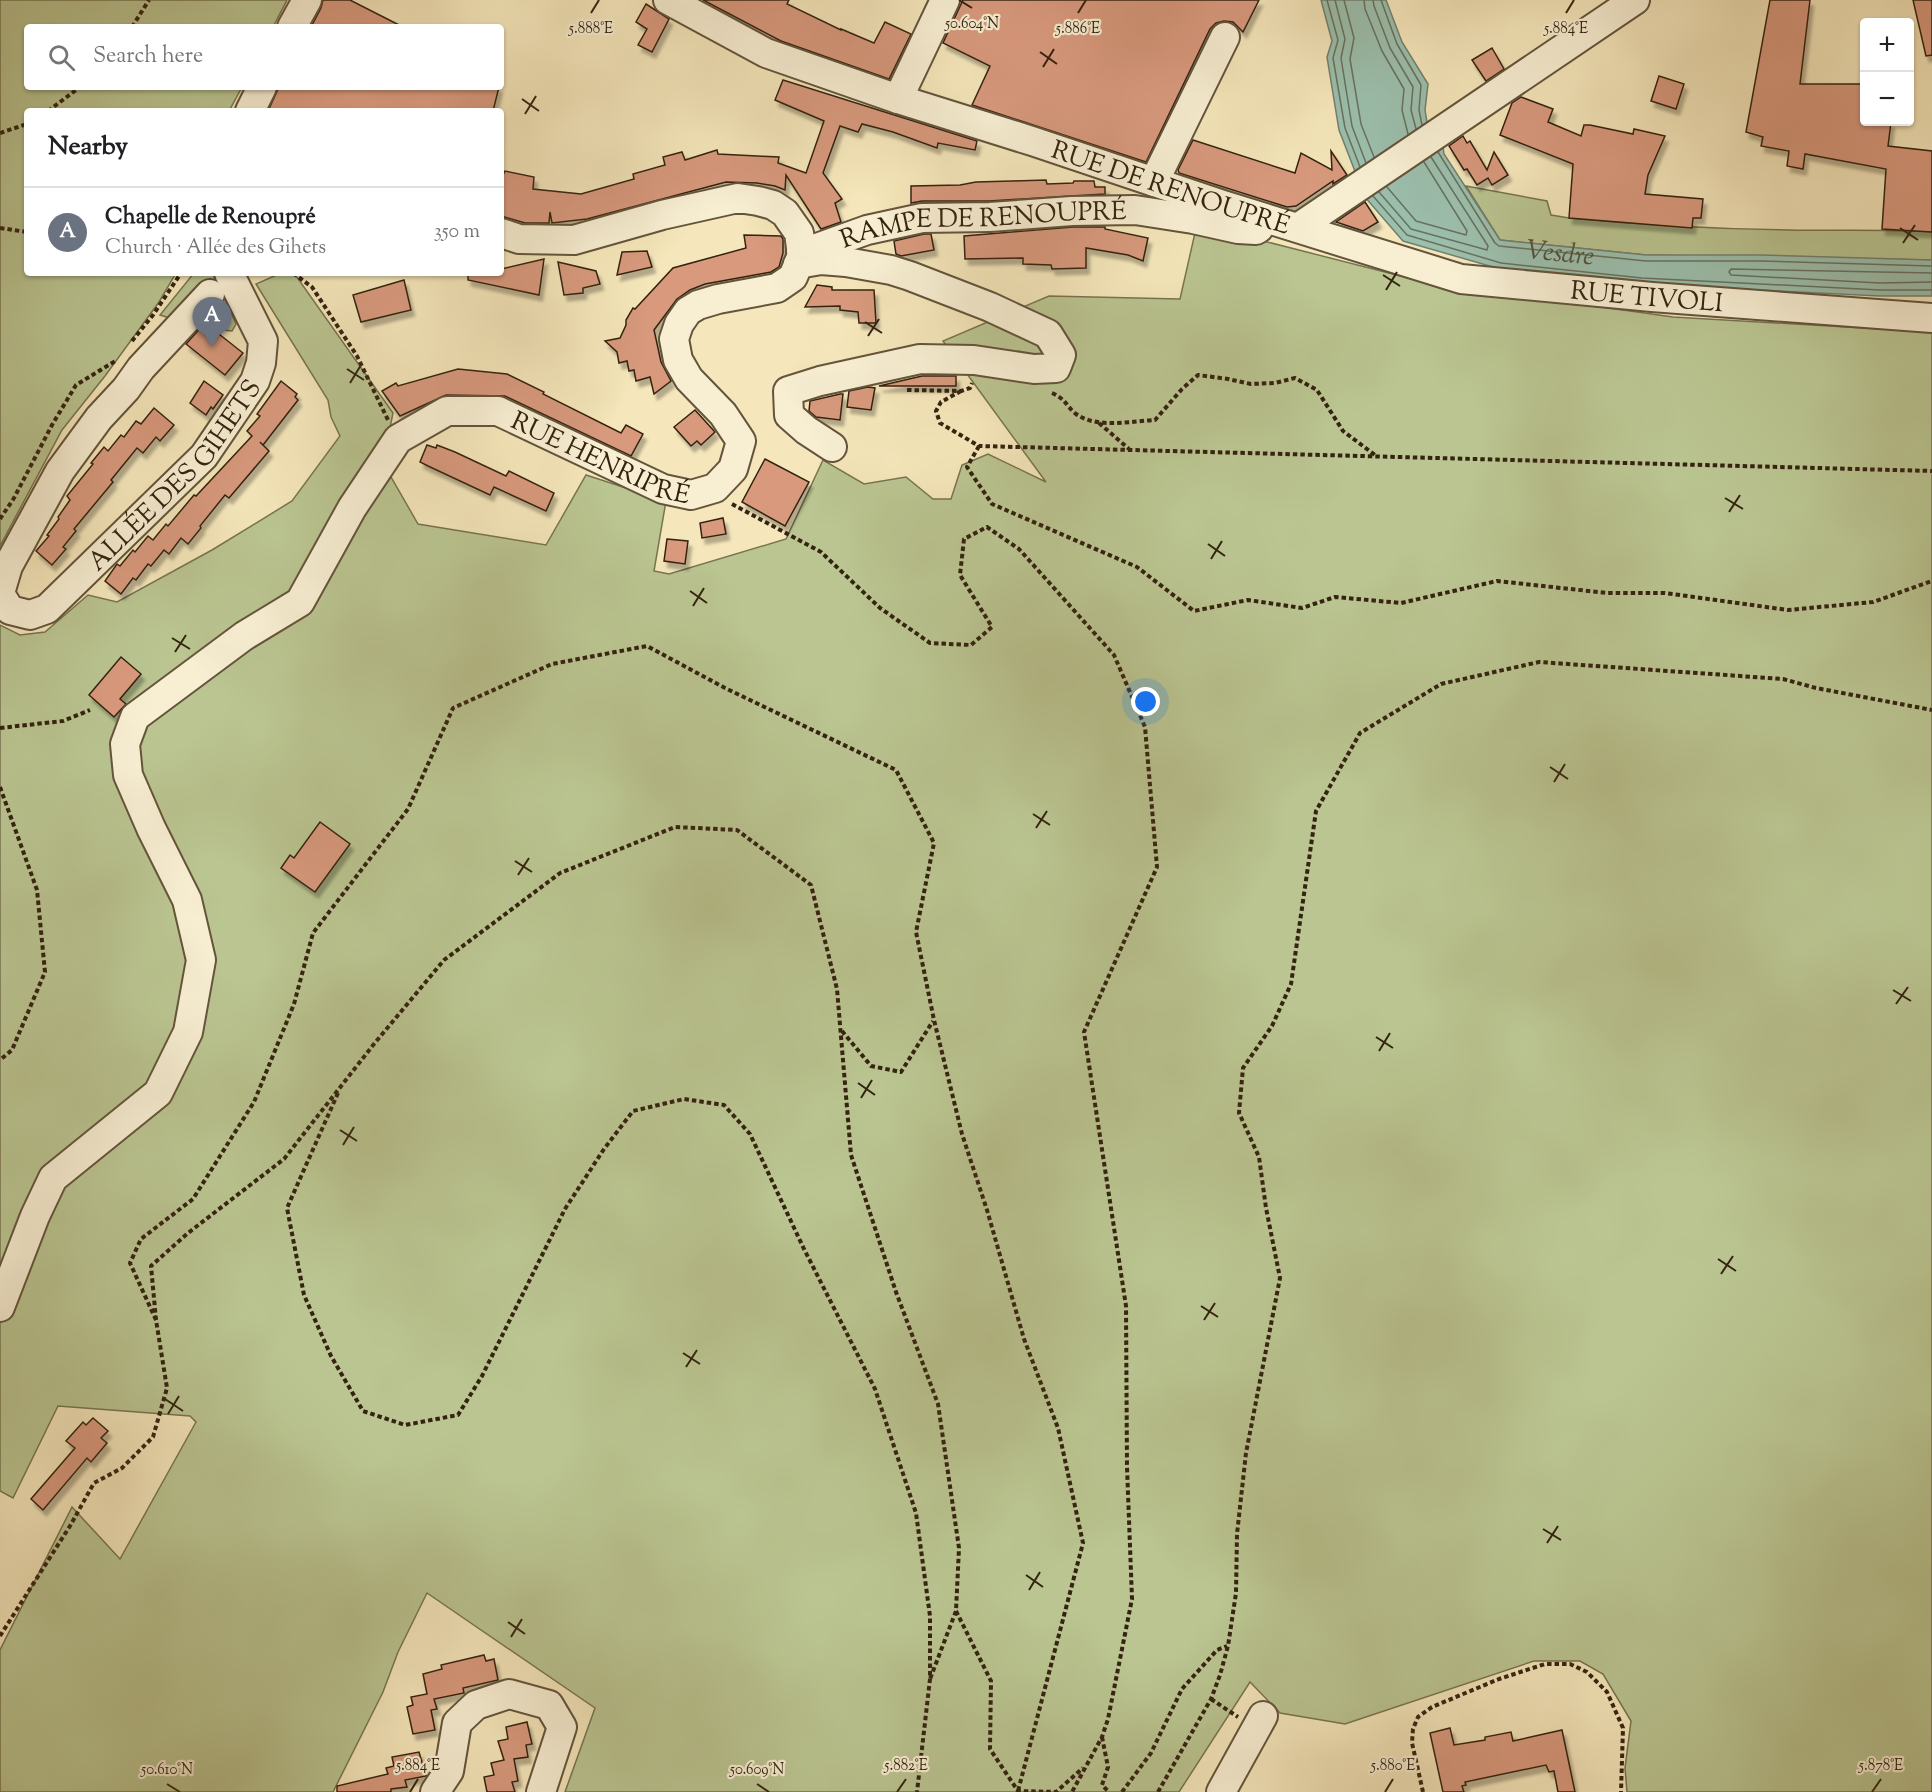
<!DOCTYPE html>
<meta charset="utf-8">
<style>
body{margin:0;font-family:"Sorts Mill Goudy",serif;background:#f6f6f6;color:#202124}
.controls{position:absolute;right:18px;top:18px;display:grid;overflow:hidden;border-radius:6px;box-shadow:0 2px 4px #0004}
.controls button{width:54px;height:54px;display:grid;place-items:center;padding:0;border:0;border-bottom:2px solid #e0e0e0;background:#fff;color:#202124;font:30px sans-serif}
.you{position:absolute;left:1146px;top:702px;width:21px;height:21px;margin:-15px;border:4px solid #fff;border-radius:50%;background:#1a73e8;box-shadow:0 0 0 9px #1a73e833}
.badge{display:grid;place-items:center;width:39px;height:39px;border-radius:50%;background:#8f2418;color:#fff;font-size:20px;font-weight:700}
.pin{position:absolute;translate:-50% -50px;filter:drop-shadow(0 2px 3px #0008)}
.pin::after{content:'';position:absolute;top:32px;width:21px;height:18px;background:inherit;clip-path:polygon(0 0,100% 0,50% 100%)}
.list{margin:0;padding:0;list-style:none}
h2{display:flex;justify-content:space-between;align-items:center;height:78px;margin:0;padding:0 24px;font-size:26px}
h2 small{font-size:20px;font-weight:400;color:#757577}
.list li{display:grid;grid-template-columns:39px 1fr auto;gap:18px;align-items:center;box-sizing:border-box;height:90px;padding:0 24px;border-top:2px solid #e0e0e0}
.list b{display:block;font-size:22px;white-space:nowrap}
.list p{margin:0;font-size:20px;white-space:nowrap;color:#757577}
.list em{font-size:20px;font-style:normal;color:#757577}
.icon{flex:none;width:33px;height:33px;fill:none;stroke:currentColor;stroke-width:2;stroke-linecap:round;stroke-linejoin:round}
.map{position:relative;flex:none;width:1932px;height:1792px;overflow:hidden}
.search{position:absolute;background:#fff;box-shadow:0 2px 4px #0004;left:24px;top:24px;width:480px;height:66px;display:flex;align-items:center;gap:15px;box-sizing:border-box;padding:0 21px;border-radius:6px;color:#757577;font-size:22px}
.panel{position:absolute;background:#fff;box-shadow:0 2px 4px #0004;left:24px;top:108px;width:480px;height:168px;border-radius:6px}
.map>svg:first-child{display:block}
</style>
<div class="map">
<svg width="1932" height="1792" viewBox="0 0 1932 1792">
<defs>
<filter id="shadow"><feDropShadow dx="3.5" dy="6" stdDeviation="1.5" flood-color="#0004"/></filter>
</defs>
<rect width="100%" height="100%" fill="#f5e7bb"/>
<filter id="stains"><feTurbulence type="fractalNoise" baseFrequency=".00333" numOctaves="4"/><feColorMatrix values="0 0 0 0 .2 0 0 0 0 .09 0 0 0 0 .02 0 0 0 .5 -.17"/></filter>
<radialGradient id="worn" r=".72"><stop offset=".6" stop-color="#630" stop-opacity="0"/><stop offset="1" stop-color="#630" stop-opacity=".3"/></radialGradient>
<!-- green -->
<g fill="#bac591" stroke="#777450" stroke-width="1.5">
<path d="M0 0H287L273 27H27V87H242L229 111H27V273H176L159 302 105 376 62 430 0 546Z"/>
<path d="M1466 186 1547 201 1551 215 1569 218C1642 225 1716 229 1789 230 1837 231 1884 229 1932 232V260L1646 255 1500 240Z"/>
<path d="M1197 224 1428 283 1673 317 1932 332V1792H1627L1625 1768 1631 1721 1603 1674 1580 1661H1534L1345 1724 1280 1713 1250 1682 1179 1792H565L595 1708 427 1593 398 1652 383 1692 333 1792H0V1650L72 1507 120 1559 196 1422 190 1416 58 1406 13 1498 0 1491V625L20 635 45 632 88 595 117 602 212 550 292 501 340 436 331 417 328 400 256 284 281 273H294L393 413 383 463 418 524 546 545 586 475 666 501 654 571 669 574 786 539 823 460 864 484 906 477 933 499H951L962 465 988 454 1046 482 943 341 1049 296 1180 299Z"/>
<path d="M194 273H213L236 324 232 331 222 330 204 312 176 320 160 315Z"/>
</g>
<!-- water -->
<path fill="#9cc0ae" stroke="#72816f" stroke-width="1.5" d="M1321 0H1386L1402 42 1428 84 1425 110 1427 122 1443 147 1444 154 1500 240 1646 255H1761L1932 260V296H1880L1641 284 1500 269 1403 241 1365 197 1339 130 1327 57 1332 41Z"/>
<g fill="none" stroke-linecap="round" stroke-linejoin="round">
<!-- shore -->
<g stroke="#68725f" stroke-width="1.5">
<path d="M1327 0 1338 40 1333 58 1345 128 1360 167"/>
<path d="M1335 0 1345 39 1341 58 1352 126 1366 163"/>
<path d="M1344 0 1354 38 1350 59 1361 124 1374 157"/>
<path d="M1364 0 1365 9 1382 51 1404 89 1402 110 1408 134"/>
<path d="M1373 0 1374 6 1390 48 1413 87 1411 110 1416 129"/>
<path d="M1381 0 1397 44 1421 85 1419 110 1422 125"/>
<path id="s1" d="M1438 152 1495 243 1499 246 1646 261H1760L1932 266"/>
<path d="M1387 187 1416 221 1466 235 1467 231 1424 162"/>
<path d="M1379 192 1411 229 1487 250 1488 246 1431 157"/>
<path d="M1373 196 1407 235 1501 263 1642 278 1880 290H1932"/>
<path d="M1932 273 1731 269 1729 272 1731 275 1880 283 1932 282"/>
</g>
</g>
<!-- building -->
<g fill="#d8997d" stroke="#342310" stroke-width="1.5" filter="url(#shadow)">
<path d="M323 0H350L403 27H311L321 8Z"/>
<path d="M703 0H789L787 4 841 30V29L874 43 885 22 911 34 889 79 781 41Z"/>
<path d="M963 0H1259L1243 32 1233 22 1224 21 1216 23 1210 29 1146 162 972 105 990 66 943 43Z"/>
<path d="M1770 0H1810L1800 84H1864V122H1891L1888 146 1932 151V232L1882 229 1886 169 1805 154 1803 169 1787 166 1789 151 1761 146 1763 137 1746 132Z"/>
<path d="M1913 0H1932V55L1926 56Z"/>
<path d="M646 4 669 19 652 52 638 45 647 29 636 22Z"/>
<path d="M1492 48 1504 69 1486 81 1472 60Z"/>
<path d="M1659 76 1684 84 1676 109 1651 101Z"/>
<path d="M783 80 977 141 975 150 938 143 937 148 893 132 862 124 858 132 840 126 823 173 842 199 835 203 841 222 821 229 786 175 785 190 775 186 757 183 726 182 587 219 552 223 550 212 549 223H525L501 216V175H503L505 171 534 177 533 189 581 194 634 179 633 174 665 165 663 157 682 152 685 160 717 150 718 154 779 157 778 163 806 173 824 121 775 100Z"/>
<path d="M279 87H499L493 111H268Z"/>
<path d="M1521 97 1553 109 1548 122 1581 136 1584 125H1590L1633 134 1634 129 1665 136 1648 175 1645 194 1703 199 1701 218H1693L1692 228 1569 218 1573 164 1500 135 1512 103Z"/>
<path d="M1463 136 1467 143 1470 141 1487 170 1494 152 1508 175 1492 185 1488 178 1477 185 1467 169 1464 170 1449 146Z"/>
<path d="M1193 140 1295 173 1301 153 1332 170 1331 151 1347 175 1333 184V181L1296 206 1287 207 1179 173 1178 170Z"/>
<path d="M1046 180 1047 184 1073 183 1074 181H1094L1095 187H1105V194L989 201H922L911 203V186L960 185 976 182Z"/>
<path d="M1365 202 1378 222 1363 231 1336 222Z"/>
<path d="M1073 227H1105V229L1148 238 1143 261 1128 255 1086 248V268L1052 269 1051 265 1023 264V258L965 259 964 236Z"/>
<path d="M924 234H931L934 250 901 256 896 254 894 241Z"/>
<path d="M744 235 781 236 783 239V253L779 267 771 272 705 284 690 290 677 299 654 330 661 362 671 381 654 394 650 377 636 381 634 370 629 371 627 361 619 363 617 352 605 341 620 338 626 325V320L633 308 635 309 673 268 746 248Z"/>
<path d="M647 251 652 267 617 275 622 252Z"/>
<path d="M544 259 539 295 468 280V273H501V269Z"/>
<path d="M558 262 596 271 600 284 583 288V293L564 295Z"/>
<path d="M404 280 411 310 361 322 353 295Z"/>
<path d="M817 285 832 287V290H874L876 323H859L858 312 840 310V306L805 307Z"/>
<path d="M205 323 243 353 225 375 186 344Z"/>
<path d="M458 369 507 374 544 392 543 394 621 433 626 425 643 434 631 456 505 396 446 395 400 416 382 391 396 383 398 386Z"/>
<path d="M922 376H956V386H879Z"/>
<path d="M204 381 223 395 213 409 211 407 206 415 190 403Z"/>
<path d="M281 381 297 394 295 397 298 400 263 445 260 442 269 451 229 498 225 495 200 526 201 528 188 544 181 538 169 554 164 550 151 566 148 564 136 580 133 578 121 594 105 581 117 564 120 566 133 550 135 552 148 536 153 540 166 524 168 526 194 495 196 496 252 436 247 431 260 416 257 414Z"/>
<path d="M868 387 875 388 871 410 847 407 849 391Z"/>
<path d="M840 394H843L840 420 816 417 809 411 810 401Z"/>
<path d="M154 408 174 425 160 441 156 437 143 453 137 448 111 480 113 482 74 529 76 531 63 547 66 549 52 565 36 551 49 536 47 535 59 519 58 517 70 500 67 496 93 464 91 463 104 447 108 451 121 435 124 437 136 421 141 424Z"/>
<path d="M695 410 715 432 701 445 697 441 691 446 674 427Z"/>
<path d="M427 445 436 448 437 445 455 452 506 476 509 471 554 493 546 511 494 487 490 495 428 466 420 462Z"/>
<path d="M765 459 809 482 785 526 742 502Z"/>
<path d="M723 518 726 534 702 538 700 523Z"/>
<path d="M667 539 688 541 685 564 664 561Z"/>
<path d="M121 657 141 674 120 699 126 704 114 717 89 695Z"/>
<path d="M320 822 350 844 315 892 281 868 290 855 294 858Z"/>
<path d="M93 1418 108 1431 101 1438 107 1443 91 1462 87 1458 43 1510 31 1499 75 1448 66 1441 83 1422 86 1425Z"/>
<path d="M484 1655 486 1661 494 1659 498 1680 463 1688 464 1693 434 1699 437 1709 431 1710 435 1730 413 1734 407 1707 413 1705 411 1697 427 1694 423 1674 442 1669 441 1665Z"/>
<path d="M527 1722 532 1744 526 1745 528 1757 514 1759 518 1781 512 1782 515 1792H487L484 1777 494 1775 491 1763 504 1760 498 1741 508 1739 506 1727Z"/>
<path d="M1450 1728 1454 1745 1485 1740V1737L1511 1732 1513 1741 1562 1730 1575 1792H1558L1554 1771 1549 1772 1546 1765 1465 1782 1466 1785 1462 1786 1464 1792H1443L1430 1733Z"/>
<path d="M419 1752 426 1776 405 1780 407 1787 391 1789V1792H337V1786L388 1774 386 1768 394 1766 392 1757Z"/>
</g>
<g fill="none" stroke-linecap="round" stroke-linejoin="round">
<!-- minor casing -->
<g stroke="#64543b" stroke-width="32">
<g id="minor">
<path id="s2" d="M668 0 766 53 898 99 1032 141 1223 205 1461 279 1652 297 1932 318"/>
<path d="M292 27 307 0"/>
<path d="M898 99 945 0"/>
<path d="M250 111 262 87"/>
<path d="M1154 182 1225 37"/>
<path d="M1299 227 1635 0"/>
<path id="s3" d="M801 251 817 248 867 230 922 218 990 217 1072 211 1135 210 1193 219 1238 229 1256 230 1259 228"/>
<path d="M798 264 821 260 846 262 891 270 910 276 990 307 1048 334 1061 355 1056 368 1034 369 974 360 920 359 820 381 788 391 789 415 806 430 832 447"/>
<path d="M0 593 8 566 60 471 99 418 126 389 141 368 210 294"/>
<path id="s4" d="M0 594 10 610 30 615 47 609 204 456 255 381 261 363 263 341 229 273"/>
<path id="s5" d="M0 1307 35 1216 53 1178 158 1093 188 1032 201 960 187 900 151 828 128 775 125 744 135 717 244 636 300 602 352 508 398 439 447 411H498L663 489 691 495 715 488 733 469 741 441 723 414 689 379 678 360 674 339 679 324 688 311 698 305 718 299 777 288 793 277 802 255 799 233 785 213 773 205 758 201 738 198 662 215 574 240 519 239 501 233"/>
<path d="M435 1792 449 1771 457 1723 476 1705 509 1694 549 1705 562 1727 541 1792"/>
<path d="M1221 1792 1263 1716"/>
</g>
</g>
<!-- path -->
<g stroke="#342310" stroke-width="4" stroke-dasharray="4.5 3" stroke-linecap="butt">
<path d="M132 27 149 0"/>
<path d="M48 111 80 87"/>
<path d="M0 133 27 124"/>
<path d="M0 228 27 232"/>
<path d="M293 273 312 287 357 356 388 420"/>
<path d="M132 341 153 315 181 273"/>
<path d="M907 390 961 391 970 388 972 383"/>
<path d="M961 391 941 402 936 411 940 423 979 446 1932 471"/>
<path d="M1052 393C1066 399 1066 406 1076 414 1097 429 1131 421 1155 420L1182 389 1198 375 1228 379 1251 384 1275 383 1295 378 1317 390 1343 431 1375 455"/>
<path d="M1099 423 1129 449"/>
<path d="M979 446 967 467 992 504 1137 567 1194 611 1248 600 1302 608 1335 597 1401 603 1497 581 1607 593H1665L1788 610 1873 602 1932 581"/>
<path d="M732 504 821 552 880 608 930 643 971 645 992 627 960 575 964 539 987 527 1019 549 1114 655 1145 727 1157 867 1084 1032 1126 1306 1127 1467 1132 1599 1108 1719 1102 1737 1072 1792"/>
<path d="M0 519 14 498 52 425 76 385 117 360"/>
<path d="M0 728 63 721 90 710"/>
<path d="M0 787 37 890 45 972 12 1050 0 1060"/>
<path d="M842 1031 871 1066 901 1072 933 1021"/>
<path d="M338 1093 287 1208 304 1295 331 1356 363 1411 405 1425 458 1415 482 1376 565 1209 604 1149 633 1111 684 1099 724 1105 750 1134 804 1249 875 1389 916 1513 930 1616V1679L917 1792"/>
<path d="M156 1320 130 1263 141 1239 193 1199 254 1102 294 1004 313 933 408 809 453 708 552 664 647 646 725 688 896 770 934 843 916 932 934 1020 962 1134 987 1210 1024 1339 1058 1428 1083 1543 1018 1791"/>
<path d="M956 1611 991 1681 990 1749 1018 1791 1056 1792 1083 1768"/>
<path d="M0 1636 70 1526 94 1483 122 1468 153 1437 167 1388 156 1320 151 1266 188 1233 284 1159 374 1044 444 960 560 873 675 827 737 830 811 885 837 989 851 1155 896 1292 938 1404 959 1548 956 1611 930 1679"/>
<path d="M1211 1699 1238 1717"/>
<path d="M1102 1737 1108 1767 1102 1785 1109 1792"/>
<path d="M1122 1792 1151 1753 1182 1689 1217 1650 1227 1646"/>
<path d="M1158 1792 1211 1699 1220 1675 1228 1646 1236 1593 1237 1534 1246 1453 1280 1278 1266 1208 1259 1157 1239 1113 1243 1068 1272 1026 1291 984 1316 811 1360 733 1441 684 1539 662 1783 679 1816 688 1932 710"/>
<path d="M1423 1792 1412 1743 1413 1729 1418 1717 1432 1707 1499 1679 1545 1664H1570L1587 1672 1607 1692 1623 1728 1621 1792"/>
</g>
<!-- minor -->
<use href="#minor" stroke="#f8efd3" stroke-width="28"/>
</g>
<!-- ticks -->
<path fill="none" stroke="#342310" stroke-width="2" d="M959 0 972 8M591 13 599 0M1078 13 1086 0M1566 13 1574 0M1040 52 1057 64M1043 67 1054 49M522 99 539 111M525 114 536 96M1900 228 1918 240M1903 243 1915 225M1383 275 1400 286M1386 290 1397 272M865 322 882 333M868 336 879 319M347 369 364 380M350 383 361 365M1725 498 1743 509M1729 512 1740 495M1208 544 1225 556M1211 559 1222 541M690 591 707 603M693 606 704 588M172 638 190 649M175 652 186 635M1550 767 1568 779M1554 782 1565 764M1033 814 1050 825M1036 828 1047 811M515 861 532 872M518 875 529 858M1893 990 1911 1001M1896 1004 1908 987M1376 1037 1393 1048M1379 1051 1390 1033M858 1083 875 1095M861 1098 872 1080M340 1130 357 1141M343 1145 354 1127M1718 1259 1736 1271M1721 1274 1733 1256M1201 1306 1218 1317M1204 1320 1215 1303M683 1353 700 1364M686 1367 697 1350M165 1399 183 1411M168 1414 179 1396M1543 1529 1561 1540M1547 1543 1558 1526M1026 1575 1043 1587M1029 1590 1040 1572M508 1622 525 1634M511 1637 522 1619M167 1784 180 1792M757 1784 769 1792M410 1792 418 1779M897 1792 906 1779M1385 1792 1393 1779M1872 1792 1881 1779"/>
<g text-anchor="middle" stroke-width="4.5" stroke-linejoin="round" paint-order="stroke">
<!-- street labels -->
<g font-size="26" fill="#342310" stroke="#f8efd3">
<text dy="9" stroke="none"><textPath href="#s2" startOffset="538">RUE DE RENOUPRÉ</textPath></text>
<text dy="9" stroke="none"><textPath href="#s3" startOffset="186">RAMPE DE RENOUPRÉ</textPath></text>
<text dy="9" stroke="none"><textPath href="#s2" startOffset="1029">RUE TIVOLI</textPath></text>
<text dy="9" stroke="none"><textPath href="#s5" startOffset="1288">RUE HENRIPRÉ</textPath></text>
<text dy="9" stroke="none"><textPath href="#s4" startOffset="243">ALLÉE DES GIHETS</textPath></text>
</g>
<!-- water labels -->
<g font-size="27" font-style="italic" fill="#53523f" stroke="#f8efd3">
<text dy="9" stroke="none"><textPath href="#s1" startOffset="174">Vesdre</textPath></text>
</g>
</g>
<g font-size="15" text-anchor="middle" fill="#342310" stroke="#f8efd3" stroke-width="4.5" stroke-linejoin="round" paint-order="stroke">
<text x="972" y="28">50.604°N</text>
<text x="591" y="33">5.888°E</text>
<text x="1078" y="33">5.886°E</text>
<text x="1566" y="33">5.884°E</text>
<text x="418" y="1770">5.884°E</text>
<text x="906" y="1770">5.882°E</text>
<text x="1393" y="1770">5.880°E</text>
<text x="1881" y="1770">5.878°E</text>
<text x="167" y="1774">50.610°N</text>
<text x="757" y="1774">50.609°N</text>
</g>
<rect width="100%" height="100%" filter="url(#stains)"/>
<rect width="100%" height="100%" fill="url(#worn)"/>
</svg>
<div class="controls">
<button>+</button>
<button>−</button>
</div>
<div class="you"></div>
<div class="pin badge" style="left:212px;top:347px;background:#6b7280">A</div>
<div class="search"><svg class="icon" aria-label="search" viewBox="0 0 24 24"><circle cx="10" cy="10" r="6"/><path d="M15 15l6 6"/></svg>Search here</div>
<section class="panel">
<h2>Nearby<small></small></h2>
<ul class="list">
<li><span class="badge" style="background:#6b7280">A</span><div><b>Chapelle de Renoupré</b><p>Church · Allée des Gihets</p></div><em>350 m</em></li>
</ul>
</section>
</div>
